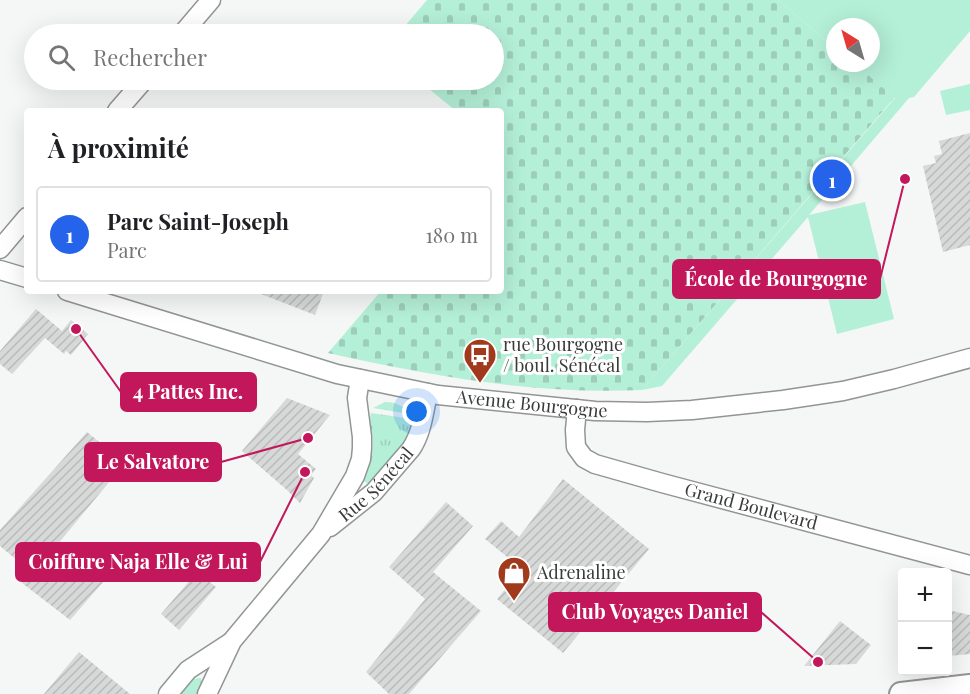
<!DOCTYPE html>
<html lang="fr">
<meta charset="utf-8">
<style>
body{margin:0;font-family:"Playfair Display",serif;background:#f6f6f6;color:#202124}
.controls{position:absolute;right:18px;bottom:18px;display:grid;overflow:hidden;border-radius:6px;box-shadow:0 6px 24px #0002}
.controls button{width:54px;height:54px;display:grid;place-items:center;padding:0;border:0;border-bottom:2px solid #e0e0e0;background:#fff;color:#202124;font:30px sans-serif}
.compass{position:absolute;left:826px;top:18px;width:54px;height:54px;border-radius:50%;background:#fff;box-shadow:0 6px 24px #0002;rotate:323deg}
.you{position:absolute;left:417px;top:412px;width:21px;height:21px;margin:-15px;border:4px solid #fff;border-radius:50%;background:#1a73e8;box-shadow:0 0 0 9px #1a73e833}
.badge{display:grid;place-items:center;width:39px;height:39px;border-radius:50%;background:#2563eb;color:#fff;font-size:20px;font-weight:700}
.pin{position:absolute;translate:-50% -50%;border:3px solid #fff;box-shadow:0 2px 6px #0006}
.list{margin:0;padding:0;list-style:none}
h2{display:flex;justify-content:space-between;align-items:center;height:78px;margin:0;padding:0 24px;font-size:26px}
h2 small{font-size:20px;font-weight:400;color:#757577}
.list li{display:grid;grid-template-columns:39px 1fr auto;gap:18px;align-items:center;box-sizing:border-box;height:96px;margin:0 12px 12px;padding:0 12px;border:2px solid #e0e0e0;border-radius:6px}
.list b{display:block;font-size:22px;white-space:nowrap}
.list p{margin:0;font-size:20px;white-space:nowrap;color:#757577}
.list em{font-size:20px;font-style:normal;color:#757577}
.icon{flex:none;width:33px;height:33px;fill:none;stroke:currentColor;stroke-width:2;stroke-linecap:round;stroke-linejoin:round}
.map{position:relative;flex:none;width:970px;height:694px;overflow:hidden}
.search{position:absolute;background:#fff;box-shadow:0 6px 24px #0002;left:24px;top:24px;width:480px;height:66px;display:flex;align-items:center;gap:15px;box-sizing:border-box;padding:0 21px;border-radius:33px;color:#757577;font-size:22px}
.panel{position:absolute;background:#fff;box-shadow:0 6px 24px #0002;left:24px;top:108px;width:480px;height:186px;border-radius:6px}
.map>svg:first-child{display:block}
</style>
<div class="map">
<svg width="970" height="694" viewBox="0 0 970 694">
<defs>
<pattern id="grass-tufts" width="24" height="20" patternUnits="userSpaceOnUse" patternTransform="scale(1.5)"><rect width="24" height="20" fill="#b4efd7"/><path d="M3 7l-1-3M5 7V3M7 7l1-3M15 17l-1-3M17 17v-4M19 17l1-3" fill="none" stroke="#9cceb9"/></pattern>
<pattern id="cemetery-stones" width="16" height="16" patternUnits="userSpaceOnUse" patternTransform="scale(1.5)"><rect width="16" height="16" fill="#b4efd7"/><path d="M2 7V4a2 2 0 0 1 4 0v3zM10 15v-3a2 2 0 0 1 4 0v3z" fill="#9cceb9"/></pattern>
<pattern id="building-hatch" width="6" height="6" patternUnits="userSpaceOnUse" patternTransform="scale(1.5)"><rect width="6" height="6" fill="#d6d9d7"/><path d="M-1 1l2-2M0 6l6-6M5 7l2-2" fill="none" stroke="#b8bbb9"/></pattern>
</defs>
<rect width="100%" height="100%" fill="#f4f7f6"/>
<!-- grass -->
<g fill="url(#grass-tufts)">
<path d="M385 402C395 402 403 405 410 414L373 408Z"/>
<path d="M371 413 412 419C412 424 412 429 411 434 406 447 380 473 370 485L364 481C369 469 373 455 373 442 373 432 368 423 371 413Z"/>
<path d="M198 678H201L202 683 198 694H181L194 679Z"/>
</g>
<!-- cemetery -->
<path fill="url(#cemetery-stones)" d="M427 0H778L835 48V63H854L895 97 642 390C537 395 431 376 328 353L381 291H501V111H456L418 80H494V34H398Z"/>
<!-- green -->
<g fill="#b4efd7">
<path d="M778 0H970V31L914 97 909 98 809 215 865 202 894 319 837 334 808 217 662 386 642 390 895 98 854 63H871V27H835V48Z"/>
<path d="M970 84V110L946 115 940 91Z"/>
</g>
<!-- building -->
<g fill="url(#building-hatch)">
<path d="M970 133V245L943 252 923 166 936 163 934 156 942 154 939 141Z"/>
<path d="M256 291H324L315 315 256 292Z"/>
<path d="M36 309 62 331 71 320 88 334 71 355 66 351 64 354 45 338 12 374 0 364V351Z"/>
<path d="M287 398 330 415 298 454 316 469 311 475 314 478 300 503 288 491 242 451Z"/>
<path d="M87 432 125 463 57 545 104 581 70 620 22 583 30 571 0 546V530Z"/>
<path d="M563 479 649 549 563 653 497 599 522 569 485 539 501 521 519 537Z"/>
<path d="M446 502 473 526 433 572 481 611 409 694H389L366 672 425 599 389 567Z"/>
<path d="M197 572 216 587 179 630 161 614Z"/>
<path d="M948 610 970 615V654L948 656Z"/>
<path d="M840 621 871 645 856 664 804 666Z"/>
<path d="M79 652 130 694H44Z"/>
</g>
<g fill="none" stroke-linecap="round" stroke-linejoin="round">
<!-- minor casing -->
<g stroke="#929594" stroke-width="21">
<g id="minor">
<path d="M182 34 211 0"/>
<path d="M117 111 144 80"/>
<path d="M0 249 27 217"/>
<path d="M0 270 27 278"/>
<path id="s1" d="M67 291 337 374 438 395 595 411 647 412 692 410 783 400 843 391 894 379 970 358"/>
<path id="s2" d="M577 409 575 430 576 447 584 458 595 464 662 483 970 565"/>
<path id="s3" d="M330 527 374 492 411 449C422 433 424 412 428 393"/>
<path d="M168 694 188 670 231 642"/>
<path d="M207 694 232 641 321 534 355 476 361 459 362 448V437L357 398 360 379"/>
</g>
</g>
<!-- major casing -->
<g stroke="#929594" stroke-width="26">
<path id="major" d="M901 694 970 686"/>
</g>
<!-- minor -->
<use href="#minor" stroke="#fff" stroke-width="18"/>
<!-- major -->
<use href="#major" stroke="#fff" stroke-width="22"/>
</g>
<!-- icons -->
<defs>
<g id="bus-pin" transform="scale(1.725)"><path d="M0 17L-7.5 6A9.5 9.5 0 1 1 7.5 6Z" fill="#a13a1c" stroke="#fff"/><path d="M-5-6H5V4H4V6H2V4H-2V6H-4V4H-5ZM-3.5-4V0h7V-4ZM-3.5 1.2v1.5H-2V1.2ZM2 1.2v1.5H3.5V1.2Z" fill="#fff"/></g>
<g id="shop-pin" transform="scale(1.725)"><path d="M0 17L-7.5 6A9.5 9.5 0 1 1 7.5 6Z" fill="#a13a1c" stroke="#fff"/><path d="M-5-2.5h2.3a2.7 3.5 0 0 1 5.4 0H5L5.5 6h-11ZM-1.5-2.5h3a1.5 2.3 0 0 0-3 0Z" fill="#fff"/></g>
</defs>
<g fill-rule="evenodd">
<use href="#bus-pin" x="480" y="355"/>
<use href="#shop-pin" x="514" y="573"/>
</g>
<g text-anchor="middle" stroke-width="6" stroke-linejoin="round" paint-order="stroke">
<!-- poi labels -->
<g font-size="18" fill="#3a3b3b" stroke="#fff" text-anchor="start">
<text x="503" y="351">rue Bourgogne<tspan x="503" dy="21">/ boul. Sénécal</tspan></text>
<text x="537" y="579">Adrenaline</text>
</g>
<!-- street labels -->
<g font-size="18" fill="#3a3b3b" stroke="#fff">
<text dy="6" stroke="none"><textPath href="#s1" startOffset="480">Avenue Bourgogne</textPath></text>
<text dy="6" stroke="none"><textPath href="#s3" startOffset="63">Rue Sénécal</textPath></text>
<text dy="6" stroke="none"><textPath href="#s2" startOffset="226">Grand Boulevard</textPath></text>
</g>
</g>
<!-- callouts -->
<path fill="none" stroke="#c2185b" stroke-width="2" d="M905 179L880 279M76 329L121 392M308 438L221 462M305 472L260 562M818 662L761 612"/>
<g fill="#c2185b" stroke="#fff" stroke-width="2">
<circle cx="905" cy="179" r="6"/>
<circle cx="76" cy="329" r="6"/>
<circle cx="308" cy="438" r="6"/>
<circle cx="305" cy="472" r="6"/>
<circle cx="818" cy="662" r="6"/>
</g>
<g fill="#c2185b" stroke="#c2185b" stroke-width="2">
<rect x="673" y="260" width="207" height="38" rx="6"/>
<rect x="121" y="373" width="135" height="38" rx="6"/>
<rect x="85" y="443" width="136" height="38" rx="6"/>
<rect x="16" y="543" width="244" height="38" rx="6"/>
<rect x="549" y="593" width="212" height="38" rx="6"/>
</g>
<g font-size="20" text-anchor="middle" font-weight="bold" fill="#fff">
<text x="776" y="286">École de Bourgogne</text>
<text x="188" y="399">4 Pattes Inc.</text>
<text x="153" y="469">Le Salvatore</text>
<text x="138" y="569">Coiffure Naja Elle &amp; Lui</text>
<text x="655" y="619">Club Voyages Daniel</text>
</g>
</svg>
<div class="controls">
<button>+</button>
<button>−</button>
</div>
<svg class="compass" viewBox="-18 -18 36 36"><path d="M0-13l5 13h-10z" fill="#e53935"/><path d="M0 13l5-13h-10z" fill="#757577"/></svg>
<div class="you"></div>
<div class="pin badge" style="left:832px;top:179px">1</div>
<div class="search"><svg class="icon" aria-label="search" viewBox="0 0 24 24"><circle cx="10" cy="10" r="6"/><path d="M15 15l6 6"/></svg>Rechercher</div>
<section class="panel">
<h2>À proximité<small></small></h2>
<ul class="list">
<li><span class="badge">1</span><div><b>Parc Saint-Joseph</b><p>Parc</p></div><em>180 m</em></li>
</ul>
</section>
</div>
